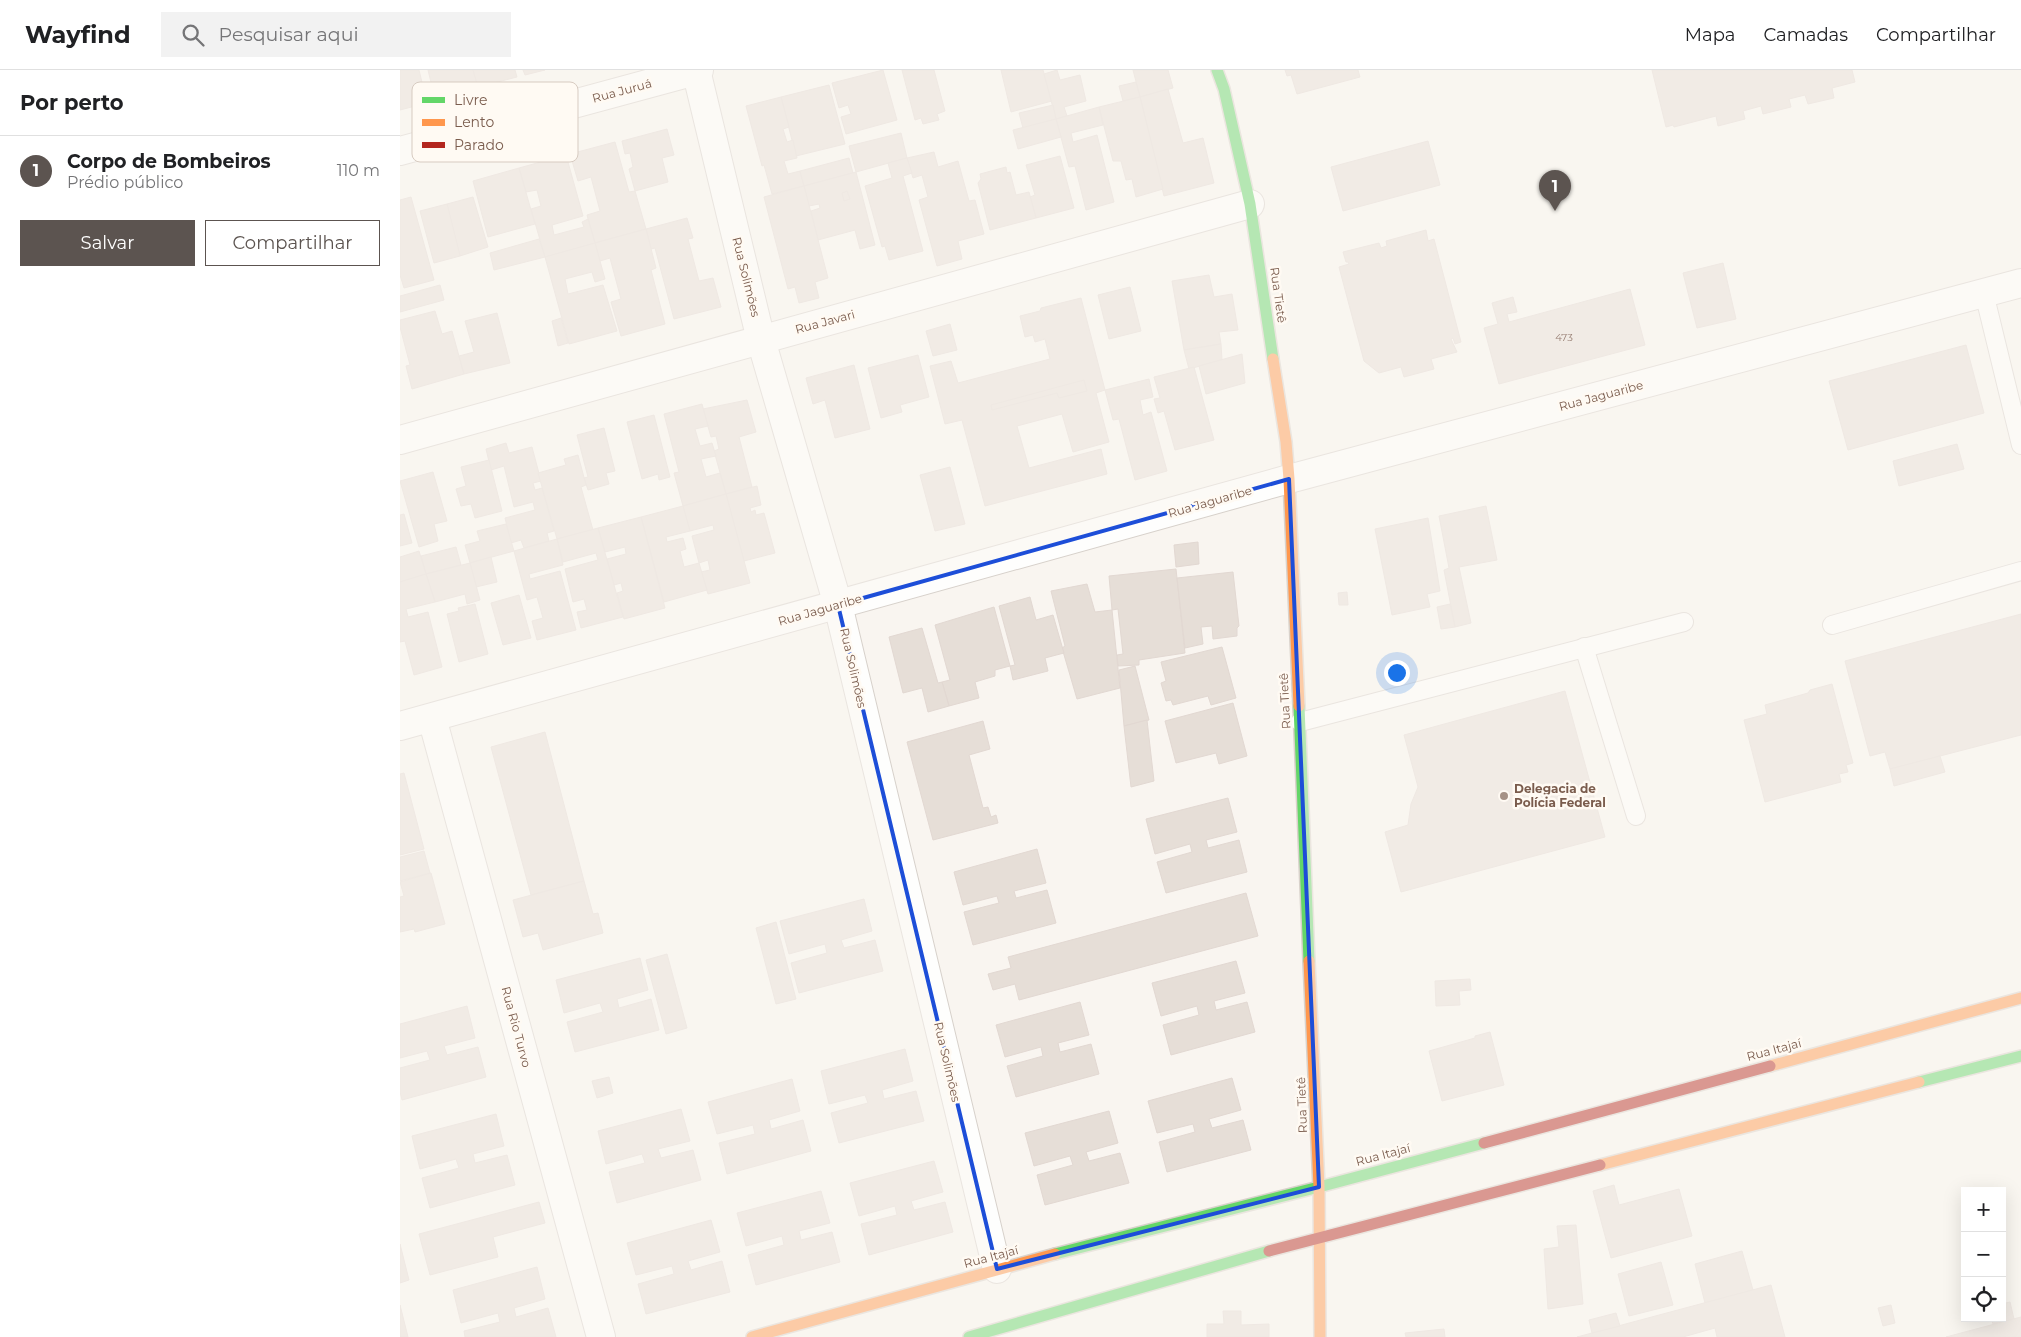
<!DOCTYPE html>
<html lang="pt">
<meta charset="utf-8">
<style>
body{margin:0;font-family:Montserrat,sans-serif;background:#f2f2f2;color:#202124}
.controls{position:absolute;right:15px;bottom:15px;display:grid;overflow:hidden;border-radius:0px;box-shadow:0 5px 20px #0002}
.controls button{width:45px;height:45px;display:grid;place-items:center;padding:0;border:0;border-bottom:1px solid #e0e0e0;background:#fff;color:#202124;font:25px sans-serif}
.you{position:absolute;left:996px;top:602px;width:18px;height:18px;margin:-12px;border:4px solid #fff;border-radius:50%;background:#1a73e8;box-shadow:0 0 0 8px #1a73e833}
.badge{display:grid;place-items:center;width:32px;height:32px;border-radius:50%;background:#5c5450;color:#fff;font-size:16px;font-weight:700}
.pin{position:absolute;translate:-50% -41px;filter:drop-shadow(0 1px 2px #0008)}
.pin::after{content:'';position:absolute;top:26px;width:18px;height:15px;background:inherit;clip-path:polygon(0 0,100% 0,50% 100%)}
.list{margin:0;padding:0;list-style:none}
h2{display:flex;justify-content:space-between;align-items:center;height:65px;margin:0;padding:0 20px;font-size:21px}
h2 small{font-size:16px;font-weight:400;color:#757577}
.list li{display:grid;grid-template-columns:32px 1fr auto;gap:15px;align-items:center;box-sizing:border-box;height:70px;padding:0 20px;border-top:1px solid #e0e0e0}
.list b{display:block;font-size:19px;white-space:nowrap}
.list p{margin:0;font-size:16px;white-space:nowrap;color:#757577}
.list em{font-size:16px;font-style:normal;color:#757577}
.actions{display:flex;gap:10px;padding:15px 20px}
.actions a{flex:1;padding:11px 0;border:1px solid #5c5450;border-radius:0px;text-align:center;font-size:18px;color:#5c5450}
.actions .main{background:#5c5450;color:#fff}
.icon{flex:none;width:28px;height:28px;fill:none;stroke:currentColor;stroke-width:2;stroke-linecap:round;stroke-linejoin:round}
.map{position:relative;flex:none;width:1621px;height:1267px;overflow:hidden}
header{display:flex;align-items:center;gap:30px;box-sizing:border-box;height:70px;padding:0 25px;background:#fff;border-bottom:1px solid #e0e0e0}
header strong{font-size:24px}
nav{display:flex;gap:28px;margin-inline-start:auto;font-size:18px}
.search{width:350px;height:45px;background:#f2f2f2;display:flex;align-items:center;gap:12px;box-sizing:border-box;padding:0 18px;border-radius:0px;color:#757577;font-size:19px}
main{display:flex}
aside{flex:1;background:#fff}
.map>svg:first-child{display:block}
</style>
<header>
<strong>Wayfind</strong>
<div class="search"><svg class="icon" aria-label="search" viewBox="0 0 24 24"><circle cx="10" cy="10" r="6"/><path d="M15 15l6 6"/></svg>Pesquisar aqui</div>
<nav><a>Mapa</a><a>Camadas</a><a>Compartilhar</a></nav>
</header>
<main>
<aside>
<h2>Por perto<small></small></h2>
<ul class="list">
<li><span class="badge">1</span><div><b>Corpo de Bombeiros</b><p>Prédio público</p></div><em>110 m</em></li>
</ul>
<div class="actions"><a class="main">Salvar</a><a>Compartilhar</a></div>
</aside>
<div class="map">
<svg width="1621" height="1267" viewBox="0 0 1621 1267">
<rect width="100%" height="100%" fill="#f9f5f0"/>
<!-- building -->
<g fill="#e6ded7" stroke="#e2d8d2">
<path d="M0 0H19L27 33 0 40Z"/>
<path d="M28 0H73L78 17 35 29Z"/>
<path d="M73 0H115L117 7 78 17Z"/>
<path d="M123 0H145L125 5Z"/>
<path d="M483 0 497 50 446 64 441 47 451 44 448 35 439 38 432 13Z"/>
<path d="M502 0H534L545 41 537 44 539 50 523 54 521 48 515 50Z"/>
<path d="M601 0H643L652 31 611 42Z"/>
<path d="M657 0 660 10 680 5 686 31 664 37 667 46 656 49 644 4Z"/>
<path d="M733 0H768L773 18 740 27Z"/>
<path d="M885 0H958L960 7 897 24 891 5 887 6Z"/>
<path d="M1252 0H1452L1455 12 1432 18 1434 28 1408 34 1405 25 1389 29 1391 37 1363 44 1361 36 1343 41 1345 49 1318 56 1316 46 1274 57 1273 55 1266 57Z"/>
<path d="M736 12 740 27 723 31 719 16Z"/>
<path d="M429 15 445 74 396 86 381 27Z"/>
<path d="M768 19 783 73 803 68 814 113 764 126 740 27Z"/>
<path d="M381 27 389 57 383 59 387 72 393 70 397 88 384 91 388 104 400 101 404 116 372 124 364 95 362 96 346 36Z"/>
<path d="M740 27 763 119 736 127 732 109 726 110 721 91H713L699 37Z"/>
<path d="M653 35 656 49 623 58 619 43Z"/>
<path d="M699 37 703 55 671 63 673 72 697 65 714 132 686 140 675 96 669 97 656 49Z"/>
<path d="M656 49 661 67 618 79 613 60Z"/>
<path d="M267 59 274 85 262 88 268 112 235 121 229 99 233 97 230 83 225 84 222 71Z"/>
<path d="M501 63 507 88 456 102 449 76Z"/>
<path d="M1028 71 1040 115 943 141 931 97Z"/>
<path d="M215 72 229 122 235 121 246 159 195 173 187 145 200 141 191 107 178 111 170 84Z"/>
<path d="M534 82 538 97 558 91 569 131 575 130 584 164 558 171 562 189 537 196 519 130 528 127 522 105 513 108 507 88Z"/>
<path d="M166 85 183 146 152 155 154 165 184 157 182 152 188 149 195 173 145 187 131 139 141 136 137 120 126 122 119 98Z"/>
<path d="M660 86 674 138 636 148 630 127 635 125 626 95Z"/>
<path d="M449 88 453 103 404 116 400 101Z"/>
<path d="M507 88 512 103 503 106 523 181 489 190 485 176 482 177 465 116 492 108 488 93Z"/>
<path d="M606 97 607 103 610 102 616 125 629 122 636 148 590 160 578 113 581 109 580 104Z"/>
<path d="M119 98 135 154 88 167 73 111Z"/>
<path d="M456 102 475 175 460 179 455 160 418 170 411 141 420 138 419 134 409 136 404 116Z"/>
<path d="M404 116 428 208 415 212 419 228 399 233 395 217 388 219 364 127Z"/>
<path d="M447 121 450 129 444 131 442 123Z"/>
<path d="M11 127 34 210 4 218 0 205V130Z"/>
<path d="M73 127 88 177 60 186 47 134Z"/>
<path d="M47 134 60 186 34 193 20 141Z"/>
<path d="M287 148 293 168 288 169 299 211 313 208 321 237 274 249 255 178 251 179 246 159Z"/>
<path d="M246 159 256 198 251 200 265 254 221 266 211 232 221 229 210 188 200 191 195 173Z"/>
<path d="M1026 160 1028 171 1034 169 1061 272 1055 274 1053 268 1051 269 1057 282 1031 289 1034 299 1004 307 1001 297 979 303 964 291 939 197 949 194 948 192H946L943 182 979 173 981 178 987 176 986 171Z"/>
<path d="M139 169 145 187 94 200 90 183Z"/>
<path d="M195 173 205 209 195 212 192 202 165 209 168 224 203 215 217 261 169 274 145 187Z"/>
<path d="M1323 193 1336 249 1297 258 1283 203Z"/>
<path d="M809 205 814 227 832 224 838 260 819 262 821 274 784 280 772 211Z"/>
<path d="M40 215 44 230 0 242V226Z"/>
<path d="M730 217 741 261 709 269 698 225Z"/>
<path d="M1230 219 1245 275 1099 314 1084 258 1098 254 1092 233 1113 227 1117 242 1107 244 1109 252Z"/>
<path d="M681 228 705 320 696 323 709 372 673 382 662 344 617 356 629 398 701 379 707 404 585 436 562 350 545 354 530 296 551 291 558 313 650 289 645 269 635 272 633 265 625 267 620 246 640 241 641 238Z"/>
<path d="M35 241 42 264 52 261 64 304 12 319 6 296 10 295 0 257V250Z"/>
<path d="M97 243 110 293 64 304 59 286 74 282 65 251Z"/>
<path d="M161 248 168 273 158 276 152 251Z"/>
<path d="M550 254 557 280 533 286 526 261Z"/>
<path d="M821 274 822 290 789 299 784 280Z"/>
<path d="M1566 275 1584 343 1448 380 1429 311Z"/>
<path d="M842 284 845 313 806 324 799 296Z"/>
<path d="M518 285 529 327 500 335 502 342 481 348 468 298Z"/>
<path d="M454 295 470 359 435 368 425 330 413 334 406 308Z"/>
<path d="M794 297 814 370 775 380 764 341 758 343 754 329 760 328 754 307Z"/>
<path d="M749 309 753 327 740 330 743 345 751 342 767 401 735 410 719 349 713 350 705 320Z"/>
<path d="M684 310 687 321 659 328 657 323 592 340 591 335Z"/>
<path d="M347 330 356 362 339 367 352 417 326 424 314 381 319 379 316 366 311 367 303 339Z"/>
<path d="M302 334 308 356 295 359 300 376 312 373 316 386 301 389 306 407 320 403 326 424 283 436 274 403 279 402 264 344Z"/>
<path d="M254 345 270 407 259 410 258 404 242 409 227 352Z"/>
<path d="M204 358 215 401 206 403 209 414 188 420 184 408 188 407 177 365Z"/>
<path d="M106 373 109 383 132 377 141 411 133 413 135 420 142 418 154 461 147 463 149 471 124 478 121 470 111 473 105 448 135 440 133 432 114 437 104 396 91 400 86 379Z"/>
<path d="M1557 374 1564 399 1499 416 1493 391Z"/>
<path d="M178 385 186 415 181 417 193 460 157 469 138 403 166 395 164 389Z"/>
<path d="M89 390 102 441 75 448 71 434 61 436 56 419 66 416 61 397Z"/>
<path d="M550 397 565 454 535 461 520 405Z"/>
<path d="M33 402 47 451 34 454 38 471 19 477 0 411Z"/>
<path d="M357 416 361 435 350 438 351 442 355 440 356 445 364 443 375 483 344 491 326 424Z"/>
<path d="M326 424 350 513 308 524 301 502 310 500 308 490 299 493 292 466 314 460 313 455 290 461 283 436Z"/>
<path d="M283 436 290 461 266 467 267 472 283 468 286 479 280 481 284 497 299 493 307 520 264 532 241 447Z"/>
<path d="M1086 436 1097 490 1059 497 1071 553 1055 557 1044 500 1049 498 1039 446Z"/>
<path d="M4 444 12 473 0 476V445Z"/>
<path d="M241 447 265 538 224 549 217 523 223 521 221 513 214 515 207 489 226 484 225 477 205 482 198 458Z"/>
<path d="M1028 448 1040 521 1027 524 1030 537 992 545 975 459Z"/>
<path d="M106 454 114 481 70 493 65 475 80 471 77 461Z"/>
<path d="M198 458 223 547 181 558 177 542 187 540 184 529 173 532 165 499 198 490 196 483 163 492 157 469Z"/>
<path d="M157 469 163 495 129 504 130 509 160 501 176 560 137 570 132 551 143 548 137 527 127 530 114 481Z"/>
<path d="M798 472 799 494 776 497 774 475Z"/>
<path d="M56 477 61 495 26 504 21 486Z"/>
<path d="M19 481 26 504 0 512V487Z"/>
<path d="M91 487 97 512 76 517 70 493Z"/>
<path d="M70 493 80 530 67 534 65 524 35 532 26 504Z"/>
<path d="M776 499 785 583 739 590V595L718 596 717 585 723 584 718 539 712 540 709 506Z"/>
<path d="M833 502 839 556 837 558V566L813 569 812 556 801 557 803 574 785 578 777 508Z"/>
<path d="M26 504 35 532 6 539 8 547 28 542 42 597 14 605 5 571 0 572V512Z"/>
<path d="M687 514 695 542 712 540 720 618 677 629 662 578 665 576 651 521Z"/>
<path d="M947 522 948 535H939L938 523Z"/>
<path d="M119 525 131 568 103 575 91 533Z"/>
<path d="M630 527 636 550 653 545 664 583 645 588 648 601 613 610 610 596 615 595 599 536Z"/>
<path d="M75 534 88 584 59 592 47 544 59 541 58 538Z"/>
<path d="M1050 534 1055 557 1041 559 1037 537Z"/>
<path d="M594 537 610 596 595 600V606L575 612 579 628 549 636 542 612 550 610 535 555Z"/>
<path d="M1621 544V665L1490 699 1485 682 1470 686 1445 591Z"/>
<path d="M522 558 538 613 542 612 549 636 528 642 522 618 503 623 489 567Z"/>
<path d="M822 577 836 628 811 635 808 626 773 635 771 630 766 631 761 613 766 611 761 592Z"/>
<path d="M735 596 749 650 724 656 719 600Z"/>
<path d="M1432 614 1453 693 1446 695 1448 702 1439 704 1441 712 1365 732 1344 650 1367 644 1365 635 1408 623 1410 620Z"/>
<path d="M1165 621 1205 767 1001 822 985 762 1008 755 1011 734 1018 717 1004 665Z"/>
<path d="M833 633 847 686 819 694 816 683 776 693 765 651Z"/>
<path d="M747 650 754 711 731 717 724 656Z"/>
<path d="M583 651 590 679 569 685 583 738 588 737 591 747 596 745 598 753 533 770 507 672Z"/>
<path d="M145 662 184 811 131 825 91 677Z"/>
<path d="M1540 686 1545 702 1494 716 1490 699Z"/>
<path d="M4 703 24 779 0 785V704Z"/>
<path d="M828 728 837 762 806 770 808 778 839 770 847 802 766 823 757 792 792 782 790 774 755 784 746 749Z"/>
<path d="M637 779 646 813 614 821 616 828 647 820 656 853 573 875 564 842 599 833 597 826 563 835 554 802Z"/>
<path d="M24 781 30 803 0 811V787Z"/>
<path d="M31 803 45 854 15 862 14 859 0 862V827L4 826 0 812Z"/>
<path d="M184 811 193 844 198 843 203 863 143 880 138 863 123 867 113 830Z"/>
<path d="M846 823 858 866 619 930 615 914 593 920 588 904 611 898 608 887Z"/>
<path d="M464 829 472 861 441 870 444 878 475 870 483 901 399 923 391 893 427 883 425 874 389 884 380 851Z"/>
<path d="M376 852 396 929 376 934 356 858Z"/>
<path d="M267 884 287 958 266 964 246 890Z"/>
<path d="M240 888 248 920 217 929 219 938 251 929 259 960 175 982 167 952 203 942 200 933 164 943 156 910Z"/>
<path d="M836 891 845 923 814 931 816 940 847 932 855 962 771 985 763 955 799 945 797 936 761 946 752 913Z"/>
<path d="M1070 909 1071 920 1059 921 1060 935 1036 936 1035 911Z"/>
<path d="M680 932 689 965 658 973 660 982 691 974 699 1004 616 1027 607 996 643 986 641 977 605 987 596 955Z"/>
<path d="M67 936 75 968 44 976 47 985 78 977 86 1007 2 1030 0 1022V998L30 990 27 981 0 988V954Z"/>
<path d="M1090 962 1104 1015 1042 1031 1029 981 1075 968V966Z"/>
<path d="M505 979 513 1011 482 1020 484 1029 516 1021 524 1051 439 1073 431 1043 468 1033 465 1025 429 1034 421 1001Z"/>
<path d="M209 1007 213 1023 197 1028 192 1011Z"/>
<path d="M832 1008 841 1040 809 1049 812 1058 843 1050 851 1080 767 1102 759 1072 795 1062 793 1054 757 1063 748 1031Z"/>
<path d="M392 1009 400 1041 369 1050 371 1059 403 1050 411 1081 327 1104 319 1073 355 1064 353 1055 317 1064 308 1032Z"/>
<path d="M281 1039 290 1071 258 1079 261 1088 293 1080 301 1110 217 1133 209 1102 245 1093 242 1084 206 1094 198 1061Z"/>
<path d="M709 1041 718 1073 686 1082 689 1091 720 1083 729 1113 645 1135 637 1105 673 1095 670 1086 634 1096 625 1063Z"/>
<path d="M96 1044 104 1076 73 1084 75 1093 107 1085 115 1115 30 1138 22 1108 59 1098 56 1089 20 1099 12 1066Z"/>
<path d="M534 1091 543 1122 511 1131 514 1140 545 1132 553 1162 469 1185 461 1154 497 1145 495 1136 459 1146 450 1113Z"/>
<path d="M1214 1115 1219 1135 1279 1119 1292 1166 1211 1188 1193 1121Z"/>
<path d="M421 1121 430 1153 399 1161 401 1170 432 1162 440 1192 356 1215 348 1185 384 1175 382 1166 346 1176 337 1143Z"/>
<path d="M139 1132 145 1153 93 1167 98 1187 30 1205 19 1164Z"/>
<path d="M311 1150 320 1182 288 1191 291 1200 322 1191 330 1222 246 1244 238 1214 274 1204 272 1196 236 1205 227 1173Z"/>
<path d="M1176 1155 1183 1234 1148 1239 1144 1179 1159 1177 1157 1156Z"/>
<path d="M0 1174 9 1210 0 1213Z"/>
<path d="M1342 1181 1353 1220 1305 1233 1295 1194Z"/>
<path d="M1261 1192 1273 1235 1229 1246 1218 1204Z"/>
<path d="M137 1197 145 1229 114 1238 116 1247 148 1238 156 1267H65L64 1261 100 1252 98 1243 61 1253 53 1220Z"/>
<path d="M1371 1215 1385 1267H1317L1315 1258 1283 1267H1177Z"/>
<path d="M1610 1232 1614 1249 1593 1254 1591 1248H1602V1234Z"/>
<path d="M0 1235 8 1267H0Z"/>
<path d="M1491 1235 1495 1253 1483 1256 1478 1238Z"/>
<path d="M823 1241H841V1255L869 1254V1267H807V1254H824Z"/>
<path d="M1216 1243 1220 1256 1192 1263 1189 1250Z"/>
<path d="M1621 1247V1267H1546Z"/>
<path d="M1044 1259 1045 1267H1006L1005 1263Z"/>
</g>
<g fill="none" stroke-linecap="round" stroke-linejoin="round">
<!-- lane casing -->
<g stroke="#d7d1cb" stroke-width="20">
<g id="lane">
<path d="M1584 223 1621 375"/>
<path d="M1432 555 1621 501"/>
<path d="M1184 577 1236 746"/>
<path d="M900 652 1284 552"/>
</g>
</g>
<!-- street casing -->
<g stroke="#d7d1cb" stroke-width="30">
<g id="street">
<path d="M296 0 361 270 438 535 597 1199"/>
<path d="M0 81 299 0"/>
<path d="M0 370 850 134"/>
<path d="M32 648 201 1267"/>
<path d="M0 656 889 409 1621 213"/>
</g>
</g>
<!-- fast casing -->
<g stroke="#d9d2cb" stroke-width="14">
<g id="fast">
<path d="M817 0 824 19 850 134 873 289"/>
<path d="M899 636 909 891"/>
<path d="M1519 1012 1621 986"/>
<path d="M655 1184 919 1117 1084 1073"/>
<path d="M569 1267 869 1181"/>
</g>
</g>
<!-- slow casing -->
<g stroke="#d9d2cb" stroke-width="14">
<g id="slow">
<path d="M873 289 886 372 889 409 899 636"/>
<path d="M909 891 919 1117 920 1267"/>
<path d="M1370 996 1621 928"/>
<path d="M1200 1095 1519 1012"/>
<path d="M352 1267 655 1184"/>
</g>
</g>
<!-- jam casing -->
<g stroke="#d9d2cb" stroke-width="14">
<g id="jam">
<path d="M1084 1073 1370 996"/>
<path d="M869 1181 1200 1095"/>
</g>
</g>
<!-- lane -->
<use href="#lane" stroke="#fefefd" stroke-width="18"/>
<!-- street -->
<use href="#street" stroke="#fefefd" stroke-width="28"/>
<!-- fast -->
<use href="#fast" stroke="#63d668" stroke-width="11"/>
<!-- slow -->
<use href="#slow" stroke="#ff974d" stroke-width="11"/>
<!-- jam -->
<use href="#jam" stroke="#b3261e" stroke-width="11"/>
</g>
<!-- marked area -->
<path d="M0 0H1621V1267H0ZM889 409 919 1117 597 1199 438 535Z" fill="#f9f5f0" fill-opacity=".55" fill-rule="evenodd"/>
<path fill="none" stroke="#1d4ed8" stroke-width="4" stroke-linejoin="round" d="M889 409 919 1117 597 1199 438 535Z"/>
<!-- markers -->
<circle fill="#a69286" stroke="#fffaf3" stroke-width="2" cx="1104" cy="726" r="5"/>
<g text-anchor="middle" stroke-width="5" stroke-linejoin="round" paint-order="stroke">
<!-- number labels -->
<g font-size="10" fill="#977e72">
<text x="1164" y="271">473</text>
</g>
<!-- street labels -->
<g font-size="12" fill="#7a5c4d" stroke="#fffaf3">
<text transform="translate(222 21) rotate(-15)" y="4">Rua Juruá</text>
<text transform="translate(346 207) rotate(76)" y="4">Rua Solimões</text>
<text transform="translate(878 225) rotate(82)" y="4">Rua Tietê</text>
<text transform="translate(425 252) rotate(-15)" y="4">Rua Javari</text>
<text transform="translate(1201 326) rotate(-15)" y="4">Rua Jaguaribe</text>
<text transform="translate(810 432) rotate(-16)" y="4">Rua Jaguaribe</text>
<text transform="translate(420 540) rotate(-16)" y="4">Rua Jaguaribe</text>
<text transform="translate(453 598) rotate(77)" y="4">Rua Solimões</text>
<text transform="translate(885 631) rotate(-93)" y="4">Rua Tietê</text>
<text transform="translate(116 957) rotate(75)" y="4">Rua Rio Turvo</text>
<text transform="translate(1374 980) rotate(-15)" y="4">Rua Itajaí</text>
<text transform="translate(547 992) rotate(77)" y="4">Rua Solimões</text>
<text transform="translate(902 1035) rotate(-92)" y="4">Rua Tietê</text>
<text transform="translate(983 1085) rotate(-15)" y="4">Rua Itajaí</text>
<text transform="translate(591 1187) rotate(-15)" y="4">Rua Itajaí</text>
</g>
<!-- poi labels -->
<g font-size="12" font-weight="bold" fill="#7a5c4d" stroke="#fffaf3" text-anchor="start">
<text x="1114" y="723">Delegacia de<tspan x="1114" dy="14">Polícia Federal</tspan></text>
</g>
</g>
<!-- legend -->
<rect x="12" y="12" width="166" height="80" rx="8" fill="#fffaf3" stroke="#d7cbc1" stroke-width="1"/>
<rect x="22" y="27" width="23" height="6" fill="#63d668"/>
<rect x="22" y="49" width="23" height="7" fill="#ff974d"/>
<rect x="22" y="72" width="23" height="6" fill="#b3261e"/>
<g font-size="14" fill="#7a5c4d">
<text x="54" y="35">Livre</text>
<text x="54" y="57">Lento</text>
<text x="54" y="80">Parado</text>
</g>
</svg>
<div class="controls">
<button>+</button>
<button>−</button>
<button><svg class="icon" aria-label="locate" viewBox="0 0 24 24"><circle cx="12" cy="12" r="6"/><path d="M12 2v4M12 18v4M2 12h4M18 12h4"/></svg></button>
</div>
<div class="you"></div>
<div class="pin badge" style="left:1155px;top:141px">1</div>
</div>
</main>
